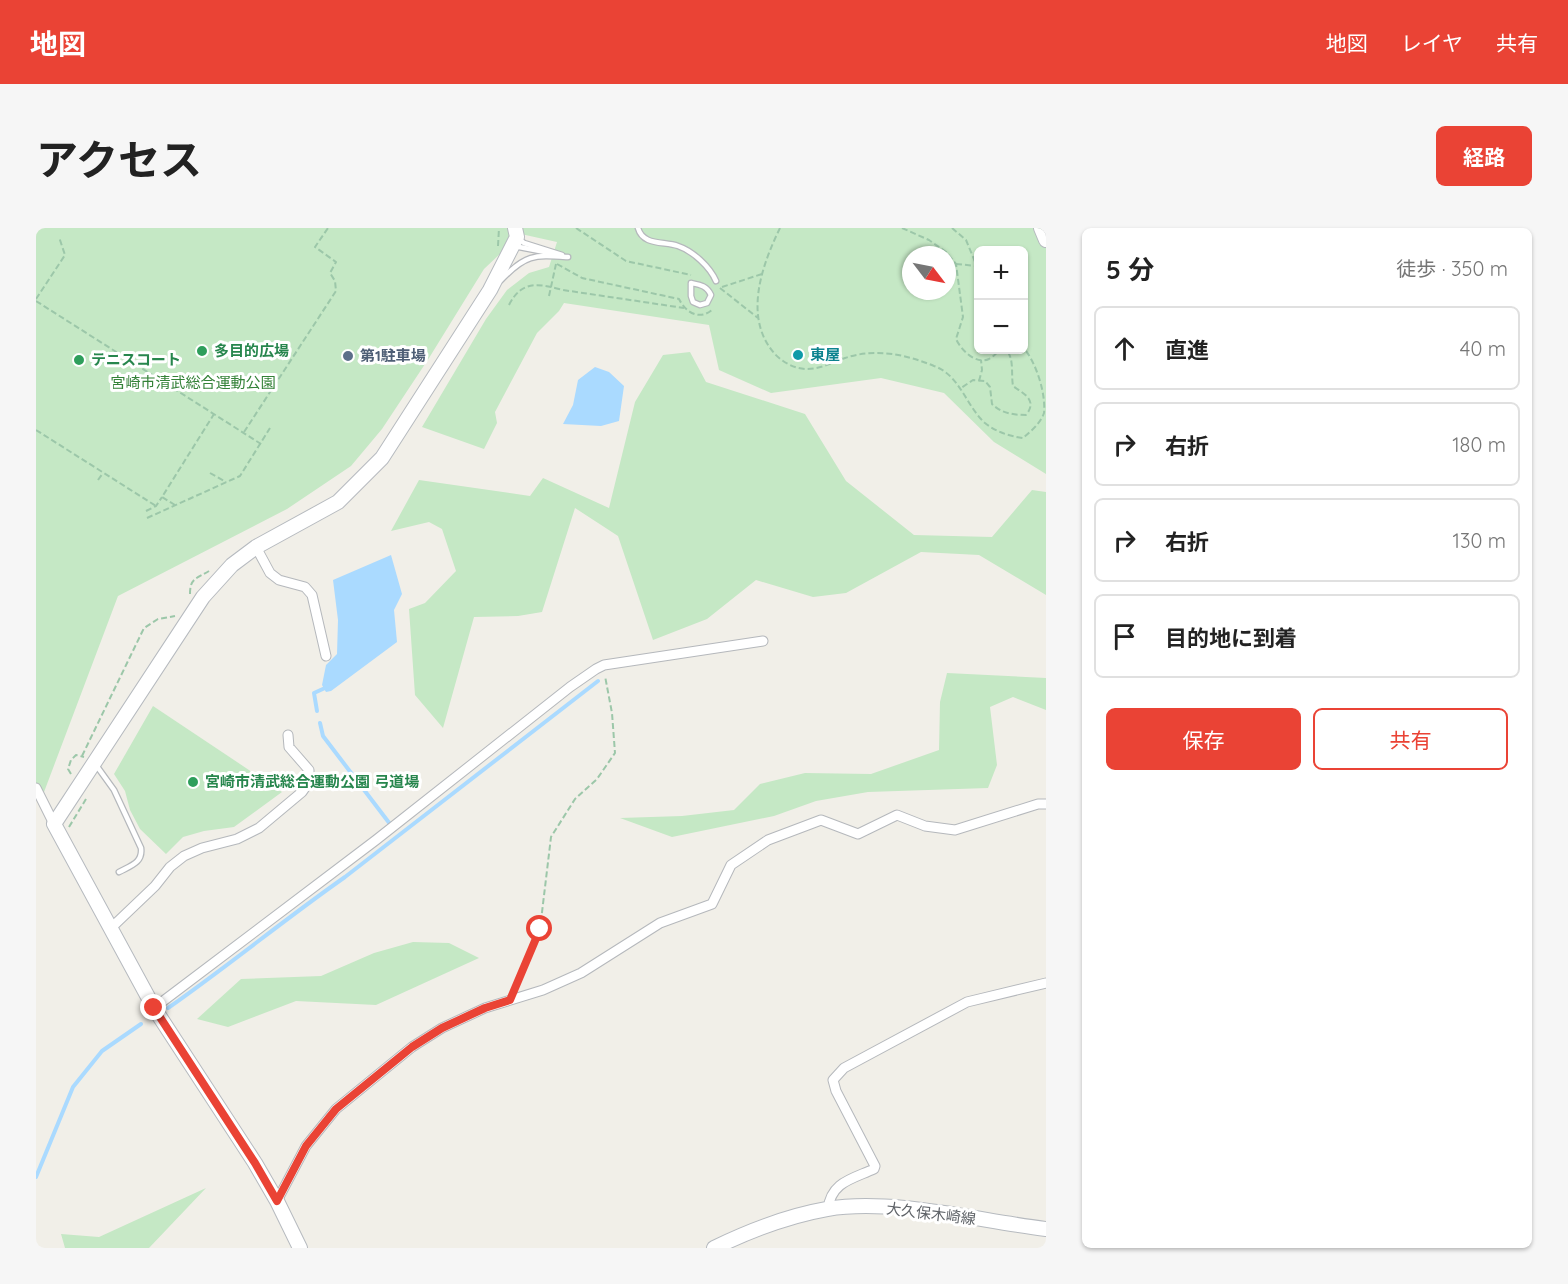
<!DOCTYPE html>
<html lang="ja">
<meta charset="utf-8">
<style>
body{margin:0;font-family:Quicksand,"Noto Sans JP",sans-serif;background:#f6f6f6;color:#222}
.controls{position:absolute;right:18px;top:18px;display:grid;overflow:hidden;border-radius:9px;box-shadow:0 2px 4px #0004}
.controls button{width:54px;height:54px;display:grid;place-items:center;padding:0;border:0;border-bottom:2px solid #e0e0e0;background:#fff;color:#222;font:30px sans-serif}
.compass{position:absolute;left:866px;top:18px;width:54px;height:54px;border-radius:50%;background:#fff;box-shadow:0 2px 4px #0004;rotate:122deg}
.stop{position:absolute;width:18px;height:18px;margin:-14px;border:4px solid #ea4335;border-radius:50%;background:#fff}
.stop.end{background:#ea4335;border-color:#fff;box-shadow:0 2px 6px #0008}
.list{margin:0;padding:0;list-style:none}
h2{display:flex;justify-content:space-between;align-items:center;height:78px;margin:0;padding:0 24px;font-size:26px}
h2 small{font-size:20px;font-weight:400;color:#767676}
.list li{display:grid;grid-template-columns:39px 1fr auto;gap:18px;align-items:center;box-sizing:border-box;height:84px;margin:0 12px 12px;padding:0 12px;border:2px solid #e0e0e0;border-radius:9px}
.list b{display:block;font-size:22px;white-space:nowrap}
.list em{font-size:20px;font-style:normal;color:#767676}
.actions{display:flex;gap:12px;padding:18px 24px}
.actions a{flex:1;padding:14px 0;border:2px solid #ea4335;border-radius:9px;text-align:center;font-size:21px;color:#ea4335}
.actions .main{background:#ea4335;color:#fff}
.icon{flex:none;width:33px;height:33px;fill:none;stroke:currentColor;stroke-width:2;stroke-linecap:round;stroke-linejoin:round}
.map{position:relative;flex:none;width:1010px;height:1020px;overflow:hidden;border-radius:9px}
header{display:flex;align-items:center;gap:36px;box-sizing:border-box;height:84px;padding:0 30px;background:#ea4335;color:#fff}
header strong{font-size:28px}
nav{display:flex;gap:33px;margin-inline-start:auto;font-size:21px}
.intro{display:flex;align-items:center;justify-content:space-between;box-sizing:border-box;height:144px;padding:0 36px}
h1{margin:0;font-size:42px}
.button{padding:15px 27px;border-radius:9px;background:#ea4335;color:#fff;font-size:21px;font-weight:700}
main{display:flex;gap:36px;padding:0 36px}
aside{flex:1;background:#fff;border-radius:9px;box-shadow:0 2px 4px #0004}
.map>svg:first-child{display:block}
</style>
<header>
<strong>地図</strong>
<nav><a>地図</a><a>レイヤ</a><a>共有</a></nav>
</header>
<div class="intro"><h1>アクセス</h1><a class="button">経路</a></div>
<main>
<div class="map">
<svg width="1010" height="1020" viewBox="0 0 1010 1020">
<rect width="100%" height="100%" fill="#f1efe8"/>
<!-- green -->
<g fill="#c5e8c5" fill-rule="evenodd">
<path d="M0 0H1005L1010 12V246L958 214 908 165 845 150 735 165 683 142 673 97 528 75 523 83 501 105 459 184 461 195 448 221 386 199 450 91 471 62 493 45 513 39 521 14 485 6 448 41 393 130 346 201 315 238 251 281 82 368 5 572 0 560ZM942 22H987V122H942ZM875 27H911V63H875Z"/>
<path d="M654 124 670 154 769 186 810 253 878 307 956 309 996 262 1010 264V367L943 327 885 324 810 365 777 369 720 352 671 391 617 412 582 308 539 280 506 384 482 388 438 389 407 500 379 467 373 381 389 375 420 343 406 301 393 294 355 303 383 252 494 268 507 250 573 280 599 174 627 127Z"/>
<path d="M911 445 1010 450V482L977 469 954 479 961 537 952 560 832 564 780 573 738 588 636 609 584 590 646 588 698 582 724 556 769 545 835 546 903 522 904 474Z"/>
<path d="M117 478 246 564 198 599 168 603 147 609 130 626 104 601 94 582 89 563 78 546Z"/>
<path d="M377 714 413 715 443 730 340 777 260 773 192 799 161 791 205 751 285 748 338 725Z"/>
<path d="M170 960 113 1020H29L25 1006 63 1009Z"/>
</g>
<!-- water -->
<g fill="#aadaff">
<path d="M559 139 573 144 588 158 583 193 565 198 527 196 537 177 542 152Z"/>
<path d="M355 327 366 366 358 382 361 414 295 463 290 464 286 457 290 437 301 426 302 392 297 352Z"/>
</g>
<g fill="none" stroke-linecap="round" stroke-linejoin="round">
<!-- stream -->
<g stroke="#aadaff" stroke-width="4">
<path d="M281 483 278 465 289 460"/>
<path d="M284 495 287 508 354 596"/>
<path d="M132 780C192 738 249 691 309 649L562 453"/>
<path d="M0 949 37 859 66 823 105 796"/>
</g>
<!-- lane casing -->
<g stroke="#b5b8bc" stroke-width="7">
<g id="lane">
<path d="M602 0C607 18 628 13 642 18 657 23 674 39 680 53"/>
<path d="M483 11 488 15 526 27"/>
<path d="M478 18 514 25"/>
<path d="M465 52C490 26 498 27 532 29"/>
<path d="M655 55C665 57 671 58 675 67L671 75 664 77 657 74 655 68Z"/>
<path d="M60 537 78 562 105 620C107 635 94 638 83 644"/>
</g>
</g>
<!-- street casing -->
<g stroke="#b5b8bc" stroke-width="11">
<g id="street">
<path d="M220 319 234 345 243 352 269 359 276 367 290 428"/>
<path d="M0 560 18 596"/>
<path d="M75 700 119 658 134 639 148 628 166 620 201 611 223 600 266 564 273 554V542L253 519 252 507"/>
<path d="M118 780 340 612 534 459 560 441 568 437 727 413"/>
<path d="M241 973 270 918 300 881 376 819 406 800 449 780 507 762 545 745 624 695 676 676 695 637 732 612 785 592 822 606 861 587 889 598 919 602 1002 576H1010"/>
<path d="M792 981C795 954 816 951 838 941L839 938 800 863 797 852 808 840 931 774 1010 755"/>
</g>
</g>
<!-- secondary casing -->
<g stroke="#b6babf" stroke-width="16">
<g id="secondary">
<path d="M1005 0 1010 12"/>
<path d="M264 1020 241 973 219 935 118 780 18 596 167 369 196 337 220 319 302 274 346 230 454 62 481 9 479 0"/>
<path d="M678 1020C713 1003 751 988 791 981 857 970 943 993 1010 1001"/>
</g>
</g>
<!-- path -->
<g stroke="#9cc7a9" stroke-width="2" stroke-dasharray="6 3" stroke-linecap="butt">
<path d="M540 0 590 33 655 47"/>
<path d="M744 0C726 37 707 89 738 125 745 133 758 141 770 141 784 141 796 135 809 130 839 120 869 126 898 138 924 147 930 178 949 195 960 204 973 208 987 210 995 203 1004 196 1008 185 1010 165 1000 134 987 119"/>
<path d="M866 0 893 12 910 24 920 36 927 89 920 111C925 122 940 137 953 131 958 128 961 124 966 122L972 124C978 134 975 146 977 158 988 166 1002 172 990 187 977 187 965 185 956 176L954 159 949 153 937 152 925 160"/>
<path d="M916 0 930 12 942 41"/>
<path d="M462 18 463 0"/>
<path d="M521 36 546 50 643 71C650 85 664 93 677 81"/>
<path d="M920 36 941 38"/>
<path d="M686 59 726 46"/>
<path d="M684 60 722 90"/>
<path d="M513 68 520 36"/>
<path d="M0 71 29 27 23 9"/>
<path d="M0 73 225 216"/>
<path d="M473 77C486 51 504 56 527 62L648 80"/>
<path d="M943 153 946 142 945 132"/>
<path d="M0 202 120 278"/>
<path d="M208 204 300 63 299 53 294 45 300 34 279 19 292 0"/>
<path d="M174 245 190 254"/>
<path d="M62 252 67 245"/>
<path d="M139 277 126 269 178 186"/>
<path d="M110 283 120 278 126 269"/>
<path d="M111 290 204 248 234 200"/>
<path d="M154 366C154 350 160 351 173 343"/>
<path d="M46 528 108 400 122 391 139 388"/>
<path d="M35 546 32 541 35 532 40 527 48 529"/>
<path d="M33 599 50 571"/>
<path d="M479 761 504 701 515 609 539 571 561 551 579 525 576 485 569 448"/>
</g>
<!-- lane -->
<use href="#lane" stroke="#fff" stroke-width="4.5"/>
<!-- street -->
<use href="#street" stroke="#fff" stroke-width="9"/>
<!-- secondary -->
<use href="#secondary" stroke="#fff" stroke-width="14"/>
</g>
<g fill="none" stroke-linecap="round" stroke-linejoin="round">
<!-- route -->
<path stroke="#ea4335" stroke-width="8" d="M118 780 219 935 241 973 270 918 300 881 376 819 406 800 449 780 474 772 504 701"/>
</g>
<!-- markers -->
<g fill="#2e9e5b" stroke="#fff" stroke-width="2">
<circle cx="166" cy="123" r="6"/>
<circle cx="43" cy="132" r="6"/>
<circle cx="157" cy="554" r="6"/>
</g>
<circle fill="#0f9aa8" stroke="#fff" stroke-width="2" cx="762" cy="127" r="6"/>
<circle fill="#5c6f8a" stroke="#fff" stroke-width="2" cx="312" cy="128" r="6"/>
<g text-anchor="middle" stroke-width="6" stroke-linejoin="round" paint-order="stroke">
<!-- leisure labels -->
<g font-size="15" font-weight="bold" fill="#27864d" stroke="#fff" text-anchor="start">
<text x="178" y="128">多目的広場</text>
<text x="55" y="137">テニスコート</text>
<text x="169" y="559">宮崎市清武総合運動公園 弓道場</text>
</g>
<!-- culture labels -->
<g font-size="15" font-weight="bold" fill="#0d838f" stroke="#fff" text-anchor="start">
<text x="774" y="132">東屋</text>
</g>
<!-- service labels -->
<g font-size="15" font-weight="bold" fill="#4e5e75" stroke="#fff" text-anchor="start">
<text x="324" y="133">第1駐車場</text>
</g>
<!-- park labels -->
<g font-size="15" fill="#348238" stroke="#fff">
<text x="157" y="160">宮崎市清武総合運動公園</text>
</g>
<!-- street labels -->
<g font-size="15" fill="#5f6368" stroke="#fff">
<text transform="translate(895 986) rotate(7)" y="5">大久保木崎線</text>
</g>
</g>
</svg>
<div class="controls">
<button>+</button>
<button>−</button>
</div>
<svg class="compass" viewBox="-18 -18 36 36"><path d="M0-13l5 13h-10z" fill="#e53935"/><path d="M0 13l5-13h-10z" fill="#767676"/></svg>
<div class="stop" style="left:504px;top:701px"></div>
<div class="stop end" style="left:118px;top:780px"></div>
</div>
<aside>
<h2>5 分<small>徒歩 · 350 m</small></h2>
<ul class="list">
<li><svg class="icon" aria-label="ahead" viewBox="0 0 24 24"><path d="M12 20V5M6 11l6-6 6 6"/></svg><div><b>直進</b></div><em>40 m</em></li>
<li><svg class="icon" aria-label="right" viewBox="0 0 24 24"><path d="M7 20v-9h11M14 6l5 5-5 5"/></svg><div><b>右折</b></div><em>180 m</em></li>
<li><svg class="icon" aria-label="right" viewBox="0 0 24 24"><path d="M7 20v-9h11M14 6l5 5-5 5"/></svg><div><b>右折</b></div><em>130 m</em></li>
<li><svg class="icon" aria-label="arrive" viewBox="0 0 24 24"><path d="M6 21V4h12l-3 4 3 4H6"/></svg><div><b>目的地に到着</b></div></li>
</ul>
<div class="actions"><a class="main">保存</a><a>共有</a></div>
</aside>
</main>
